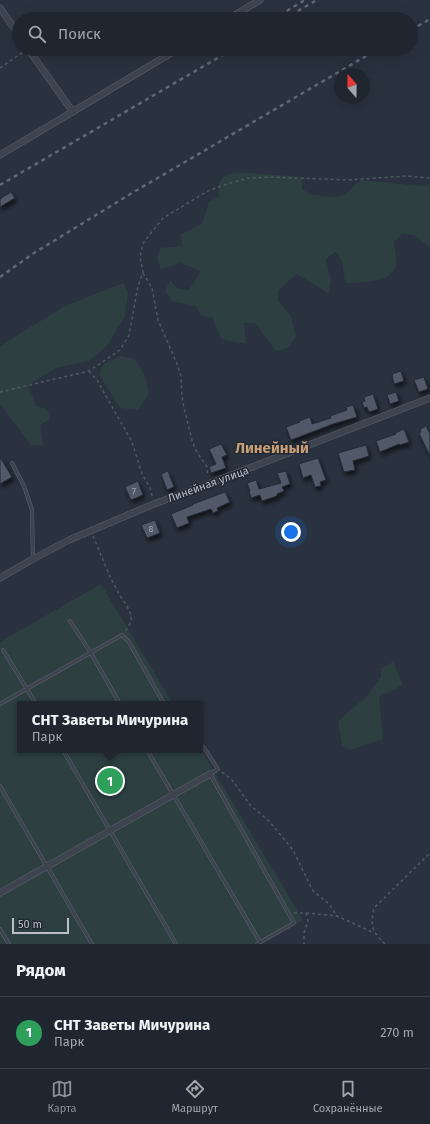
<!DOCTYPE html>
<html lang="ru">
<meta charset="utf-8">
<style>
body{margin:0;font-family:"Fira Sans",sans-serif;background:#2d323b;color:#f1f3f6}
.compass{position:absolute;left:334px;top:68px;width:36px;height:36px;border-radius:50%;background:#20262f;box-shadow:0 4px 16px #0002;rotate:340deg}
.scale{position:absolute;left:12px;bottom:10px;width:57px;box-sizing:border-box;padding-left:4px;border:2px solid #babfca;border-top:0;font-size:11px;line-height:14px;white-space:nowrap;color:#babfca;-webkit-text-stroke:3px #222935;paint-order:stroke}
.you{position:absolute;left:291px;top:532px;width:14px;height:14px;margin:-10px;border:3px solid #fff;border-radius:50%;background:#1a73e8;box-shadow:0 0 0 6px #1a73e833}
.badge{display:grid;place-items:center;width:26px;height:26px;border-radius:50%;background:#8c9099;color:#fff;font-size:13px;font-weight:700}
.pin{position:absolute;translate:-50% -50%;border:2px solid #fff;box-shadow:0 1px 4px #0006}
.popup{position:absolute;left:17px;top:701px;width:186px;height:52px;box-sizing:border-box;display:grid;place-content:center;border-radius:0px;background:#20262f;filter:drop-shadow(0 1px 3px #0005);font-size:13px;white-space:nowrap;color:#a2a5aa}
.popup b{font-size:15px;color:#f1f3f6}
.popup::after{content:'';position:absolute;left:50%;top:100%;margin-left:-8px;border:8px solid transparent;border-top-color:#20262f}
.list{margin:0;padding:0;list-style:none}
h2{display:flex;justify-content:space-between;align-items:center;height:52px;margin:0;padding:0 16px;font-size:17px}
h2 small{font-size:13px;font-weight:400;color:#a2a5aa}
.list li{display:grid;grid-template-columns:26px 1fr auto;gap:12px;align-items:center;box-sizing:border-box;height:72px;padding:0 16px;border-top:1px solid #3d434b}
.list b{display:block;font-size:15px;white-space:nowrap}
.list p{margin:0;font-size:13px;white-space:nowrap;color:#a2a5aa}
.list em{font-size:13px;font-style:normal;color:#a2a5aa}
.icon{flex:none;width:22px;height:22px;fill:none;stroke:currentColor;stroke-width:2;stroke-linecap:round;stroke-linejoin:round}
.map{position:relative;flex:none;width:430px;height:944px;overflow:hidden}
.search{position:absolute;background:#20262f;box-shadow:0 4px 16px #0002;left:12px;right:12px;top:12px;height:44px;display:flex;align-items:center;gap:10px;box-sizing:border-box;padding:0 14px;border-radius:22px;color:#a2a5aa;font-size:15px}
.sheet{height:124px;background:#20262f}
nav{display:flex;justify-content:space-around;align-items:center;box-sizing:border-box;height:56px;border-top:1px solid #3d434b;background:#20262f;font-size:11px;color:#a2a5aa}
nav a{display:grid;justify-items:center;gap:2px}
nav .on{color:#8c9099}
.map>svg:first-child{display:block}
</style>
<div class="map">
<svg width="430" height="944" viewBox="0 0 430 944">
<defs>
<filter id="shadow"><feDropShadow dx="2" dy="3.5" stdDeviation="2" flood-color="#0009"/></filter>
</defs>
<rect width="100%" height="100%" fill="#2a323f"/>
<!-- green -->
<g fill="#2d3f41">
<path d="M234 172 291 176 302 178V189L311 195 333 197 344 195 361 180 421 186 430 184V247L414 235 402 234 394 242C394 249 397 257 396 264 394 284 359 282 345 283L342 261 335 252 326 259 331 282 328 293 297 274 278 290V301L291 316 296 337 287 348 276 351 255 323H244L246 344 221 339 212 317 201 316 196 306 172 301 165 291 170 281 178 289 189 290 201 271 181 263 161 269 157 259 160 248 182 246 181 234 202 224 209 202 219 197C217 181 219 178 234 172Z"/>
<path d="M123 283 128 293 125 316 107 346 89 361 56 368 28 385 36 406 47 409 50 419 40 425 43 446 31 445 0 404V346L63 307Z"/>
<path d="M120 356 135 359 145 376 149 394 138 410 120 408 99 374 104 364Z"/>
<path d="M101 584 173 704H20V750H200V748L303 920 261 944H0V642Z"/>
<path d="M393 662 403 685 379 697 383 739 350 750 342 745 338 721 366 697 381 677V669Z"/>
</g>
<!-- building -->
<g fill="#515968" stroke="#242b37" filter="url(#shadow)">
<path d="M11 192 15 198 0 207V199Z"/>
<path d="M401 371 404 381 394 384 392 374Z"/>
<path d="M424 377 428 389 419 392 414 380Z"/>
<path d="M396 392 399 401 390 404 387 395Z"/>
<path d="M373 394 378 409 369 412 367 407 364 408 362 402 365 401 364 397Z"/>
<path d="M353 405 357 417 333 424 291 440 286 427 300 422 299 421 310 417 312 424 331 418 330 416 347 410 346 407Z"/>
<path d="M426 426 430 434V456L419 433 421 432 420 429Z"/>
<path d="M404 429 409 442 400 445 399 444 380 452 376 441 396 434 395 433Z"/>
<path d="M221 444 227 455 222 457 226 468 211 473 209 467 216 464 209 449Z"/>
<path d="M366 445 369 456 353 461 355 470 344 472 338 453Z"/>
<path d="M0 457 12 477 0 484Z"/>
<path d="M318 458 326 480 320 482 321 486 315 487 311 475 303 478 299 464Z"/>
<path d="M168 471 174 487 167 490 161 474Z"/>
<path d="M286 471 290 484 282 487 284 491 277 494V496L262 501 260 495 251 498 249 491H250L247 483 256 480 259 489 281 483 277 473Z"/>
<path d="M138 481 143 495 131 500 125 487Z"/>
<path d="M225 492 230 502 217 508 218 511 213 513 211 509 187 517 189 523 177 528 171 514 193 505V504Z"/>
<path d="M155 520 160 533 147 538 141 525Z"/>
</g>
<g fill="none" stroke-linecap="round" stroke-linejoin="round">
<!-- lane casing -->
<g stroke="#5b626d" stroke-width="4">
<g id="lane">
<path d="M12 463 24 486 32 510 33 559"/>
<path d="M70 621 91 653 120 704"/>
<path d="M3 650 36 704"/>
<path d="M0 704 122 635 129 642 164 704"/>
<path d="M200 744 204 748 218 769 210 774 294 923 257 944"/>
<path d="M63 750 176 944"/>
<path d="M147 750 260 942"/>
<path d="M0 786 92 944"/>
<path d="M0 929 9 944"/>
</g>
</g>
<!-- street casing -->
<g stroke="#5b626d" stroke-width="7">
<g id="street">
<path d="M0 8 19 35"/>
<path d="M228 19 260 0"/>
<path d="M28 49 73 112"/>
<path d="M0 155 178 49"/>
<path d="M0 578 33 559 69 540 154 504 208 484 430 398"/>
<path d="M0 893 210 774"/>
</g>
</g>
<!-- path -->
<g stroke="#4c5b5f" stroke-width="1.5" stroke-dasharray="3 3" stroke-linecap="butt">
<path d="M0 68 23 52"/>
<path d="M143 273 152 288 158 320 177 364 181 376 182 396 184 408 192 440 195 449 207 467 208 476"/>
<path d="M89 371 97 380 132 442 142 474 150 488 153 499"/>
<path d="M0 392 89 371 120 350 129 335 138 286 143 272 140 257 143 243 163 218 208 191 227 184 248 178 271 177 347 180 406 176 430 178"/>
<path d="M93 536 111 579 119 594 127 606 131 615V622L125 632"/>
<path d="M222 772 232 780 250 805 269 821 293 850 313 891 329 904 337 916"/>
<path d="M294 913H306L308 921 304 933V944"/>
<path d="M306 913 337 916 374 933"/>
<path d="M385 944C372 931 370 927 374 908L430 853"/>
</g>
<!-- lane -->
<use href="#lane" stroke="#3e444f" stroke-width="3"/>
<!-- street -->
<use href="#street" stroke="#3e444f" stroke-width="6"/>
<!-- rail -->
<g stroke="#606876" stroke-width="2.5" stroke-dasharray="4 4" stroke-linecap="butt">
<path d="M273 19 305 0"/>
<path d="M284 19 317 0"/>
<path d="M411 30 430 19"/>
<path d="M0 185 233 49"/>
<path d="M0 277 34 253 132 193 378 49"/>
</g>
</g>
<g text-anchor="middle" stroke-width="3" stroke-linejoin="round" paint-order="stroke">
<!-- number labels -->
<g font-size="9" fill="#a0a6b2">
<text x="134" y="494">7</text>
<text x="151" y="532">8</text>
</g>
<!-- street labels -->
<g font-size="11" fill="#babfca" stroke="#222935">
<text transform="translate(208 484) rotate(-20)" y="4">Линейная улица</text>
</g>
<!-- district labels -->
<g font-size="15" font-weight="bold" fill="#c99f76" stroke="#222935">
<text x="272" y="453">Линейный</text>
</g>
</g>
</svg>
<svg class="compass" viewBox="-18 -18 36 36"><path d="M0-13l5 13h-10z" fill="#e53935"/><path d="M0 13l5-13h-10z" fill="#a2a5aa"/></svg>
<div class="scale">50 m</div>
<div class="you"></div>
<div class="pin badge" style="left:110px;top:781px;background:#2e9e5b">1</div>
<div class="popup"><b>СНТ Заветы Мичурина</b>Парк</div>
<div class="search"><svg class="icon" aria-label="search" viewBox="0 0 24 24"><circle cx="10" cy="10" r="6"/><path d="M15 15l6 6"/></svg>Поиск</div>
</div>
<section class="sheet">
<h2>Рядом<small></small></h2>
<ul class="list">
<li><span class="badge" style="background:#2e9e5b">1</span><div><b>СНТ Заветы Мичурина</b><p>Парк</p></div><em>270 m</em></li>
</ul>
</section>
<nav>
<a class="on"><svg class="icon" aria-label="map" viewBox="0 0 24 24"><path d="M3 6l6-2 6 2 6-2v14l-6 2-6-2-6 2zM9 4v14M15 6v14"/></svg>Карта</a>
<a><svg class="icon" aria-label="directions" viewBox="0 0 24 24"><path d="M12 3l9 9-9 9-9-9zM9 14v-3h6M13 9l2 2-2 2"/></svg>Маршрут</a>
<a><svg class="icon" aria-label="saved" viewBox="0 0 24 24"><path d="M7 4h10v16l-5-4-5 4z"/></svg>Сохранённые</a>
</nav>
